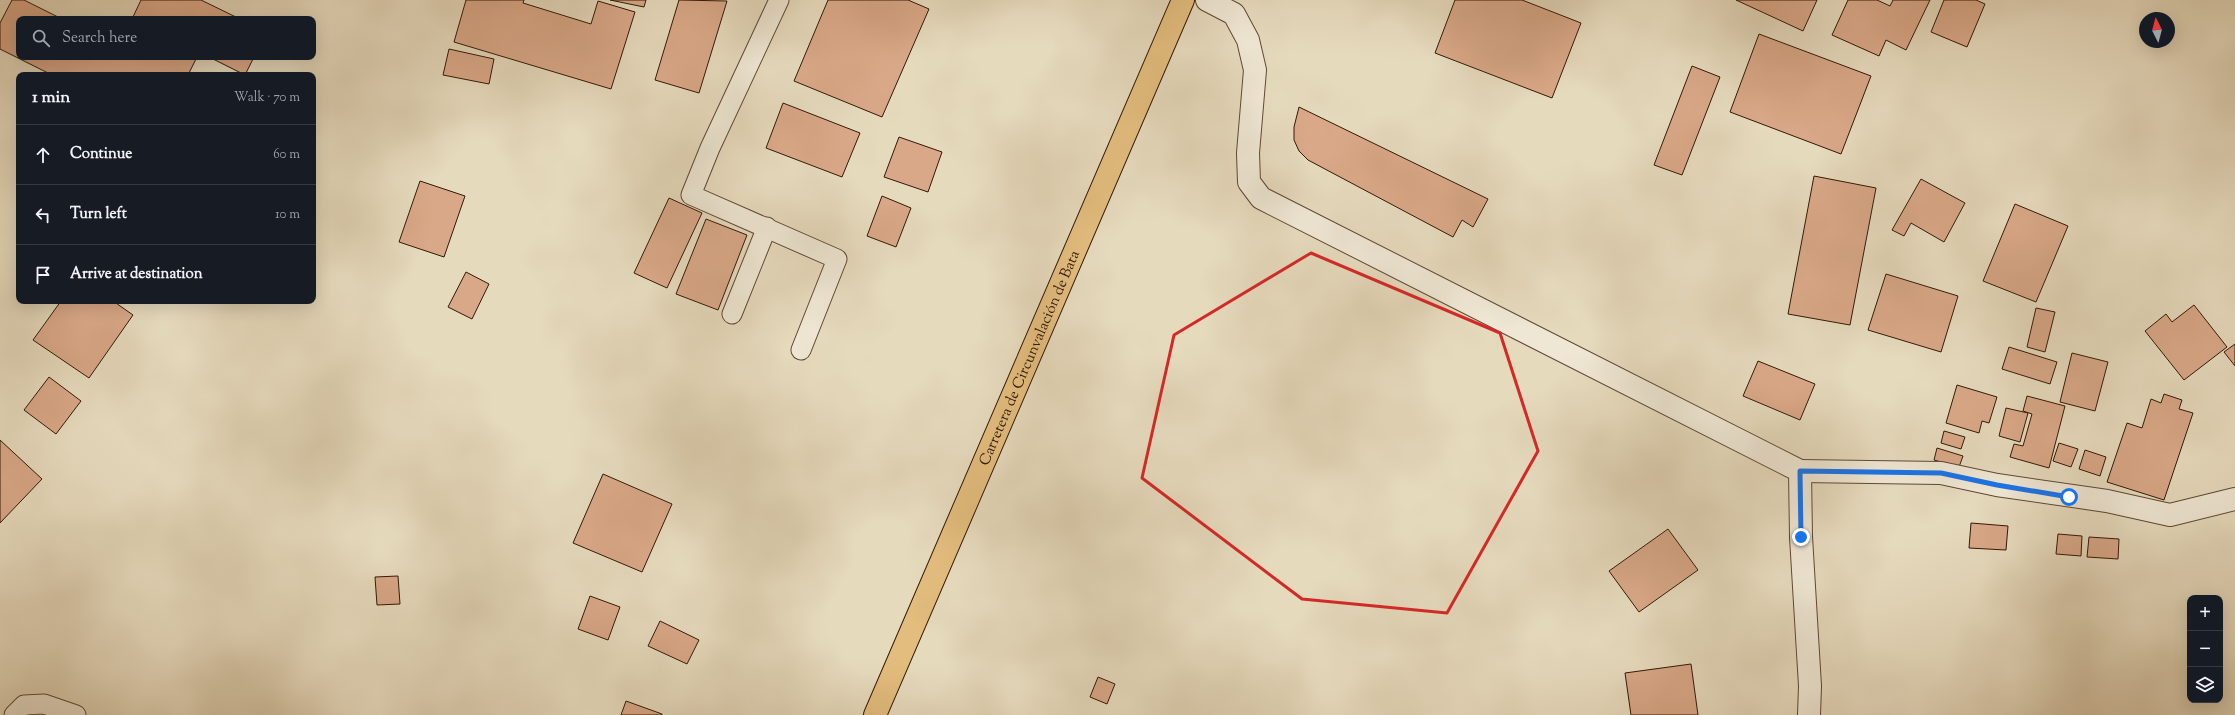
<!DOCTYPE html>
<meta charset="utf-8">
<style>
body{margin:0;font-family:"Sorts Mill Goudy",serif;background:#242831;color:#f1f3f6}
.controls{position:absolute;right:12px;bottom:12px;display:grid;overflow:hidden;border-radius:8px;box-shadow:0 4px 16px #0002}
.controls button{width:36px;height:36px;display:grid;place-items:center;padding:0;border:0;border-bottom:1px solid #363941;background:#171b24;color:#f1f3f6;font:20px sans-serif}
.compass{position:absolute;left:2139px;top:12px;width:36px;height:36px;border-radius:50%;background:#171b24;box-shadow:0 4px 16px #0002;rotate:354deg}
.stop{position:absolute;width:12px;height:12px;margin:-9px;border:3px solid #1a73e8;border-radius:50%;background:#fff}
.stop.end{background:#1a73e8;border-color:#fff;box-shadow:0 1px 4px #0008}
.list{margin:0;padding:0;list-style:none}
h2{display:flex;justify-content:space-between;align-items:center;height:52px;margin:0;padding:0 16px;font-size:17px}
h2 small{font-size:13px;font-weight:400;color:#9ea1a6}
.list li{display:grid;grid-template-columns:26px 1fr auto;gap:12px;align-items:center;box-sizing:border-box;height:60px;padding:0 16px;border-top:1px solid #363941}
.list b{display:block;font-size:15px;white-space:nowrap}
.list em{font-size:13px;font-style:normal;color:#9ea1a6}
.icon{flex:none;width:22px;height:22px;fill:none;stroke:currentColor;stroke-width:2;stroke-linecap:round;stroke-linejoin:round}
.map{position:relative;flex:none;width:2235px;height:715px;overflow:hidden}
.search{position:absolute;background:#171b24;box-shadow:0 4px 16px #0002;left:16px;top:16px;width:300px;height:44px;display:flex;align-items:center;gap:10px;box-sizing:border-box;padding:0 14px;border-radius:8px;color:#9ea1a6;font-size:15px}
.panel{position:absolute;background:#171b24;box-shadow:0 4px 16px #0002;left:16px;top:72px;width:300px;height:232px;border-radius:8px}
.map>svg:first-child{display:block}
</style>
<div class="map">
<svg width="2235" height="715" viewBox="0 0 2235 715">
<rect width="100%" height="100%" fill="#e6dabd"/>
<filter id="stains"><feTurbulence type="fractalNoise" baseFrequency=".005" numOctaves="4"/><feColorMatrix values="0 0 0 0 .2 0 0 0 0 .09 0 0 0 0 .02 0 0 0 .5 -.17"/></filter>
<radialGradient id="worn" r=".72"><stop offset=".6" stop-color="#630" stop-opacity="0"/><stop offset="1" stop-color="#630" stop-opacity=".3"/></radialGradient>
<!-- building -->
<g fill="#d9a888" stroke="#321807">
<path d="M12 0H24L62 19H19V57H197L188 75H52L0 49V23Z"/>
<path d="M141 0H201L240 19H132Z"/>
<path d="M466 0H524L523 3 591 24 598 1 635 12 611 89 454 42Z"/>
<path d="M610 0H646L644 7Z"/>
<path d="M679 0 727 1 699 93 655 80Z"/>
<path d="M828 0H908L929 9 882 117 794 81Z"/>
<path d="M1455 0H1522L1581 23 1552 98 1435 53Z"/>
<path d="M1736 0H1817L1803 31Z"/>
<path d="M1848 0H1877L1890 6 1893 0H1930L1906 50 1886 40 1879 56 1832 35Z"/>
<path d="M1944 0H1976L1985 4 1967 47 1931 32Z"/>
<path d="M1759 34 1871 76 1841 154 1730 112Z"/>
<path d="M449 49 494 59 489 84 443 75Z"/>
<path d="M209 57H254L245 75Z"/>
<path d="M1692 66 1720 77 1682 175 1654 165Z"/>
<path d="M783 103 860 133 842 177 766 148Z"/>
<path d="M1299 107 1488 199 1473 227 1462 220 1453 237 1308 160 1299 151 1294 140V127Z"/>
<path d="M899 137 942 152 928 192 884 177Z"/>
<path d="M1814 176 1876 188 1850 325 1788 314Z"/>
<path d="M1921 179 1965 203 1944 242 1911 223 1904 236 1892 230Z"/>
<path d="M420 181 465 196 444 257 399 242Z"/>
<path d="M882 196 911 208 896 247 867 236Z"/>
<path d="M669 198 702 213 667 288 634 273Z"/>
<path d="M2015 204 2068 226 2036 302 1983 281Z"/>
<path d="M706 219 747 235 718 310 676 294Z"/>
<path d="M466 272 489 284 472 319 448 307Z"/>
<path d="M1886 274 1958 296 1941 352 1868 330Z"/>
<path d="M61 301H113L133 315 89 378 33 340Z"/>
<path d="M2194 305 2227 347 2184 380 2145 331 2166 314 2172 322Z"/>
<path d="M2036 308 2055 312 2045 352 2027 347Z"/>
<path d="M2235 344V366L2224 352Z"/>
<path d="M2009 347 2057 362 2050 384 2002 369Z"/>
<path d="M2072 353 2108 362 2095 411 2060 402Z"/>
<path d="M1758 361 1815 384 1800 420 1743 396Z"/>
<path d="M49 377 81 401 56 434 24 410Z"/>
<path d="M1957 385 1997 397 1989 423 1982 421 1979 433 1946 423Z"/>
<path d="M2164 394 2182 400 2179 409 2193 413 2164 500 2107 482 2127 423 2142 428 2151 399 2161 403Z"/>
<path d="M2027 396 2065 406 2049 468 2010 457 2014 444 2023 446 2032 414 2023 411Z"/>
<path d="M2006 408 2028 413 2020 442 1999 436Z"/>
<path d="M1944 431 1965 437 1961 449 1941 443Z"/>
<path d="M0 440 42 479 0 523Z"/>
<path d="M2059 443 2078 449 2071 467 2053 461Z"/>
<path d="M1937 448 1963 456 1959 467 1934 460Z"/>
<path d="M2085 450 2106 457 2100 476 2079 469Z"/>
<path d="M603 474 672 504 642 572 573 543Z"/>
<path d="M1971 523 2008 526 2006 550 1969 548Z"/>
<path d="M1668 529 1698 570 1639 612 1609 571Z"/>
<path d="M2058 534 2082 536 2081 556 2056 554Z"/>
<path d="M2089 537 2119 539 2118 559 2087 557Z"/>
<path d="M398 576 400 604 377 605 375 577Z"/>
<path d="M590 596 620 607 608 640 578 629Z"/>
<path d="M660 621 699 640 687 664 648 646Z"/>
<path d="M1691 664 1698 715H1631L1625 673Z"/>
<path d="M1098 677 1115 684 1107 704 1090 697Z"/>
<path d="M626 701 662 714V715H621Z"/>
</g>
<g fill="none" stroke-linecap="round" stroke-linejoin="round">
<!-- service casing -->
<g stroke="#5f4834" stroke-width="21">
<g id="service">
<path d="M779 0 710 148 691 195 837 259 801 350"/>
<path d="M732 314 767 227"/>
<path d="M14 715 24 705 44 704 76 715"/>
</g>
</g>
<!-- minor casing -->
<g stroke="#5f4834" stroke-width="24">
<g id="minor">
<path d="M1207 0 1234 14 1248 40 1255 70 1248 153 1249 182 1261 198 1800 471 1801 537 1810 686 1809 715"/>
<path d="M1800 471 1941 473 1997 485 2107 501 2170 515 2235 499"/>
</g>
</g>
<!-- primary casing -->
<g stroke="#321807" stroke-width="24">
<g id="primary">
<path id="s1" d="M875 715 1183 0"/>
</g>
</g>
<!-- service -->
<use href="#service" stroke="#efe7d4" stroke-width="19"/>
<!-- minor -->
<use href="#minor" stroke="#efe7d4" stroke-width="22"/>
<!-- primary -->
<use href="#primary" stroke="#e3bd7e" stroke-width="22"/>
</g>
<g fill="none" stroke-linecap="round" stroke-linejoin="round">
<!-- route -->
<path stroke="#1a73e8" stroke-width="5" d="M1801 537 1800 471 1941 473 1997 485 2069 497"/>
</g>
<!-- marked area -->
<path fill="none" stroke="#d62828" stroke-width="3" stroke-linejoin="round" d="M1311 253 1500 333 1538 451 1447 613 1302 599 1142 478 1174 335Z"/>
<g text-anchor="middle" stroke-width="3" stroke-linejoin="round" paint-order="stroke">
<!-- street labels -->
<g font-size="15" fill="#321807" stroke="#efe7d4">
<text dy="5" stroke="none"><textPath href="#s1" startOffset="389">Carretera de Circunvalación de Bata</textPath></text>
</g>
</g>
<rect width="100%" height="100%" filter="url(#stains)"/>
<rect width="100%" height="100%" fill="url(#worn)"/>
</svg>
<div class="controls">
<button>+</button>
<button>−</button>
<button><svg class="icon" aria-label="layers" viewBox="0 0 24 24"><path d="M12 4l9 5-9 5-9-5zM3 14l9 5 9-5"/></svg></button>
</div>
<svg class="compass" viewBox="-18 -18 36 36"><path d="M0-13l5 13h-10z" fill="#e53935"/><path d="M0 13l5-13h-10z" fill="#9ea1a6"/></svg>
<div class="stop" style="left:2069px;top:497px"></div>
<div class="stop end" style="left:1801px;top:537px"></div>
<div class="search"><svg class="icon" aria-label="search" viewBox="0 0 24 24"><circle cx="10" cy="10" r="6"/><path d="M15 15l6 6"/></svg>Search here</div>
<section class="panel">
<h2>1 min<small>Walk · 70 m</small></h2>
<ul class="list">
<li><svg class="icon" aria-label="ahead" viewBox="0 0 24 24"><path d="M12 20V5M6 11l6-6 6 6"/></svg><div><b>Continue</b></div><em>60 m</em></li>
<li><svg class="icon" aria-label="left" viewBox="0 0 24 24"><path d="M17 20v-9H6M10 6l-5 5 5 5"/></svg><div><b>Turn left</b></div><em>10 m</em></li>
<li><svg class="icon" aria-label="arrive" viewBox="0 0 24 24"><path d="M6 21V4h12l-3 4 3 4H6"/></svg><div><b>Arrive at destination</b></div></li>
</ul>
</section>
</div>
